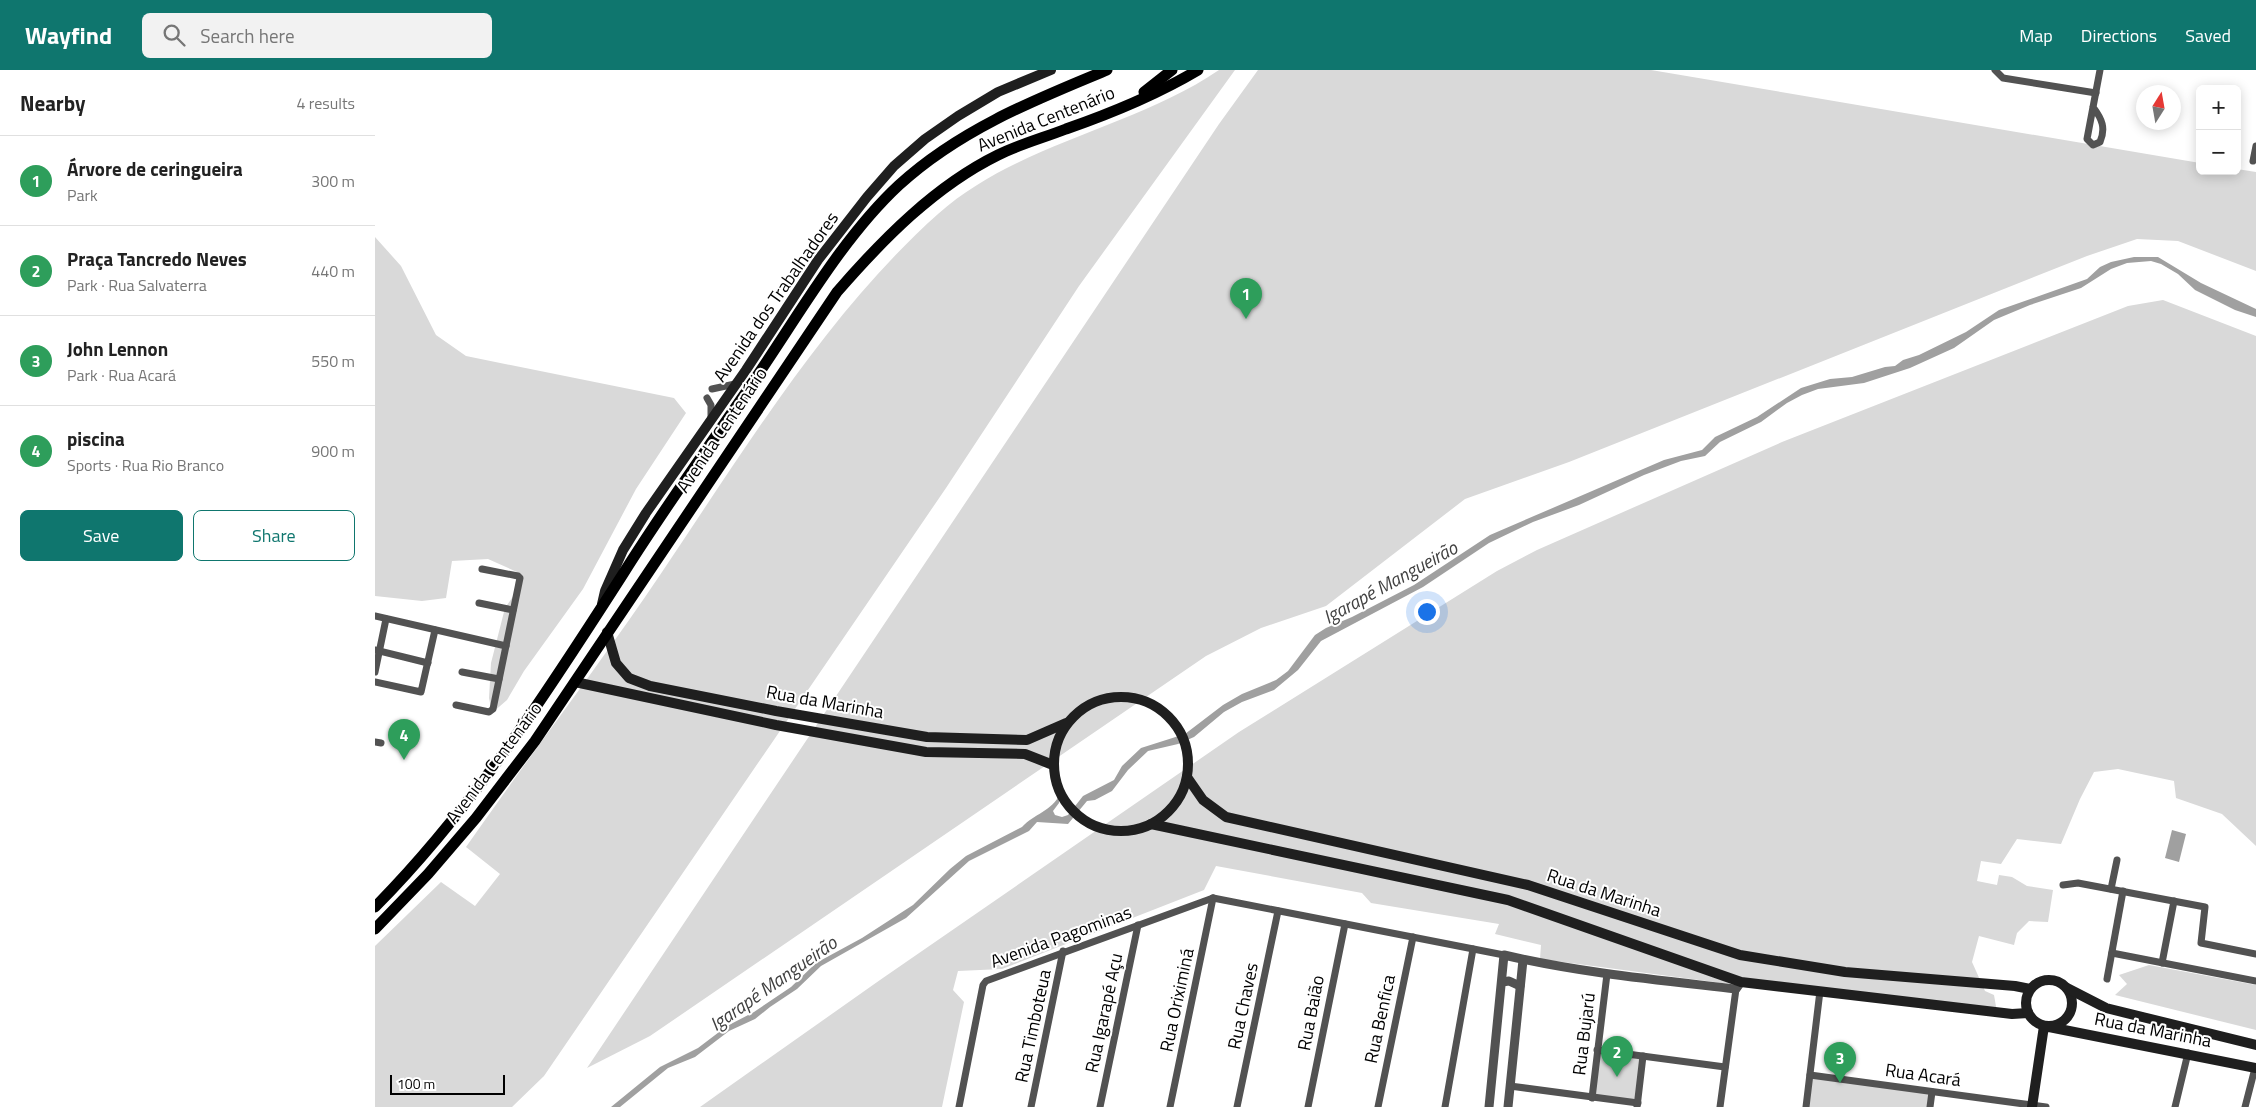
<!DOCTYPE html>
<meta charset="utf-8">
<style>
body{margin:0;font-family:"Titillium Web",sans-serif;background:#f2f2f2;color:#222}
.controls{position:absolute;right:15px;top:15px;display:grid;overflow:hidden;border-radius:8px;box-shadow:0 2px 12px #0003}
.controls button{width:45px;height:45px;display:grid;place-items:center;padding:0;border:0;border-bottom:1px solid #e0e0e0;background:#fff;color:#222;font:25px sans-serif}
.compass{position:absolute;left:1761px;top:15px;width:45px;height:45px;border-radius:50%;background:#fff;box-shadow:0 2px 12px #0003;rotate:11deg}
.scale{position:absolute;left:15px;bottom:12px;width:115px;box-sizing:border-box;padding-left:5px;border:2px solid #000;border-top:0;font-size:14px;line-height:18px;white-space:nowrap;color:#000;-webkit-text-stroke:4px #fff;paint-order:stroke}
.you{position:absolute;left:1051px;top:541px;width:18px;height:18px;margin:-12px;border:4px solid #fff;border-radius:50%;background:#1a73e8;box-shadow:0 0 0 8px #1a73e833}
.badge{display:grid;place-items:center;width:32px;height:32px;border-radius:50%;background:#0f766e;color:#fff;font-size:16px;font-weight:700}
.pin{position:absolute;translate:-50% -41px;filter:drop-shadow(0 1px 2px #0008)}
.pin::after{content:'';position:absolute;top:26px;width:18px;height:15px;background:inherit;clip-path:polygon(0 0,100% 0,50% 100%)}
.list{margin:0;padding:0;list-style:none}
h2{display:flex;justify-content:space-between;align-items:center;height:65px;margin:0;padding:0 20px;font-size:21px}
h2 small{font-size:16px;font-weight:400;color:#767676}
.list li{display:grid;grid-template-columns:32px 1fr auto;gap:15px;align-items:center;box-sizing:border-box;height:90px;padding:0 20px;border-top:1px solid #e0e0e0}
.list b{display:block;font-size:19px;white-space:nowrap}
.list p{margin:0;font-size:16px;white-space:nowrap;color:#767676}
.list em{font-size:16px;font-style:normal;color:#767676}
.actions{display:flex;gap:10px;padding:15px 20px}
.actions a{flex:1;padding:11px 0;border:1px solid #0f766e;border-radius:8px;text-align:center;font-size:18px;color:#0f766e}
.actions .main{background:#0f766e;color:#fff}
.icon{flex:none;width:28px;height:28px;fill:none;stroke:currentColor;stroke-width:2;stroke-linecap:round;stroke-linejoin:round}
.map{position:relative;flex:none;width:1881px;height:1037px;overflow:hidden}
header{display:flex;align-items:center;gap:30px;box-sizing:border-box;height:70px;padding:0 25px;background:#0f766e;color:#fff}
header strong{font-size:24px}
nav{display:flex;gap:28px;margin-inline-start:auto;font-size:18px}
.search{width:350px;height:45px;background:#f2f2f2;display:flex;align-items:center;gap:12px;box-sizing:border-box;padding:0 18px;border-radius:8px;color:#767676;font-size:19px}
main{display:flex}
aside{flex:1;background:#fff}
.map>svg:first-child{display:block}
</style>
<header>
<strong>Wayfind</strong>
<div class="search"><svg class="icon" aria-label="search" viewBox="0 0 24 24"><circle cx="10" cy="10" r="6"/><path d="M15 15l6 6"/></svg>Search here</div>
<nav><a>Map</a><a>Directions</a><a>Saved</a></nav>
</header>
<main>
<aside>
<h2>Nearby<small>4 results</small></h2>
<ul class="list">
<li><span class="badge" style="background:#2e9e5b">1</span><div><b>Árvore de ceringueira</b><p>Park</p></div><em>300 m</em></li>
<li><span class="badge" style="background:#2e9e5b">2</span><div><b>Praça Tancredo Neves</b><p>Park · Rua Salvaterra</p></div><em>440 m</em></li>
<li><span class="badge" style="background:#2e9e5b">3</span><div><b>John Lennon</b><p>Park · Rua Acará</p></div><em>550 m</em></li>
<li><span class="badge" style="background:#2e9e5b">4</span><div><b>piscina</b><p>Sports · Rua Rio Branco</p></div><em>900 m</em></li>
</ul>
<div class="actions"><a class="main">Save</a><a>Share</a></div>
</aside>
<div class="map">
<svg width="1881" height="1037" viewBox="0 0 1881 1037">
<rect width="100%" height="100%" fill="#fff"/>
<!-- green -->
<g fill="#d9d9d9">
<path d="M844 0H860L704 216 571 418 169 1006 137 1037H0V876L66 812 100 836 125 804 91 777C155 685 223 597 285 505 368 382 452 243 563 144 643 73 757 59 844 0Z"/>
<path d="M883 0H1276L1825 93V101H1862V99L1881 102V201L1803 171 1762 169 1712 186 1194 392 1090 429 951 536 886 558 831 586 275 966 212 998 844 54Z"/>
<path d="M0 167 26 196 61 265 91 286 299 328 311 343 261 419 208 519 149 601 132 630 117 643 114 628 116 593 130 538 139 525 142 502 113 489 77 491 71 528 47 531 0 526Z"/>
<path d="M1788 230 1881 266V776L1847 744 1801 728 1799 711 1743 699 1719 702 1705 729 1686 774 1642 769 1626 794 1606 791 1602 811 1622 815 1624 805 1637 807 1652 816 1678 820 1673 852 1654 851 1642 863 1639 875 1604 866 1597 892 1610 921 1619 925 1622 942 1362 915 1165 889 1166 875 1120 864 1124 854 996 833 987 823 841 796 829 820 627 899 583 901 578 920 589 932 567 1037H325L505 910 864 662 1122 501 1162 480 1407 372 1753 236Z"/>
<path d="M1774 895 1881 915V960L1740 925 1752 914 1744 905Z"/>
<path d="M1222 980 1268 986 1263 1033 1217 1028Z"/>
<path d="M1435 1005 1557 1022 1555 1037H1431Z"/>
</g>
<!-- water -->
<g fill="#a0a0a0">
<path d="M1759 187H1783L1826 213 1881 239V247L1860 240 1820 220 1803 204 1786 194 1776 191 1752 193 1736 199 1706 218 1655 235 1619 250 1579 278 1535 298 1489 313 1443 319 1427 325 1412 333 1386 352 1345 372 1330 386 1306 391 1269 405 1204 435 1158 452 1114 473 1048 517 946 571 923 600 899 620 867 632 849 642 819 667 803 674 773 681 753 700 737 721 720 730 712 731 693 754 662 752 654 761 594 791 531 848 446 896 422 919 395 937 380 949 354 961 320 987 293 998 245 1037H236L285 997 323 978 352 956 379 942 416 917 441 893 487 868 538 835 575 799 591 786 647 757C659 744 677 741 685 724L684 733 678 741 680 745 687 747 693 745 708 726 739 710 747 696 766 678 810 664 848 635 867 624 901 610 913 601 940 565 951 558 977 547 1039 515 1115 465 1289 390 1327 380 1340 367 1382 347 1426 318 1455 309 1477 307 1510 297 1520 296 1528 290 1544 285 1591 262 1624 240 1712 209 1725 197 1736 192Z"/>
<path d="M1797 760 1811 764 1804 792 1790 788Z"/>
</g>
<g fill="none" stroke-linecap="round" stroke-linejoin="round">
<!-- minor -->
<g stroke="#525252" stroke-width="7">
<path d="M1620 0 1628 8 1721 23"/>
<path d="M1718 37C1727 49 1731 58 1725 72L1718 75 1712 69 1725 0"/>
<path d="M1878 91 1881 76"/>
<path d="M337 319 360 314"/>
<path d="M332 328 336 335V348"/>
<path d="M104 533 138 540"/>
<path d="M0 546 131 576"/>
<path d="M0 580 53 593"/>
<path d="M0 602 11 549"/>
<path d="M87 602 124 609"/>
<path d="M0 612 46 622 60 560"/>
<path d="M81 635 114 642 118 639 145 508 143 506 107 499"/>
<path d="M0 672 6 673"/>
<path d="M1688 815 1703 813 1830 837 1826 873 1881 884"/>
<path d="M1736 819 1742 790"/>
<path d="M838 828 1129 885"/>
<path d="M1737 883 1881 911"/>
<path d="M1787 893 1799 831"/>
<path d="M1732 909 1748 821"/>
<path d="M1222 980 1350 997"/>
<path d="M1435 1005 1671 1037"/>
<path d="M1135 1016 1263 1033"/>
<path d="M1217 1028 1232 904"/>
<path d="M584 1037 608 915 611 911 838 828"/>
<path d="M656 1037 688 881"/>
<path d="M725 1037 763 855"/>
<path d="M795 1037 838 828"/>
<path d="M862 1037 903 841"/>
<path d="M933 1037 970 854"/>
<path d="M1003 1037 1038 867"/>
<path d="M1070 1037 1098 879"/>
<path d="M1262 1037 1268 986"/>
<path d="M1345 1037 1361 919"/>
<path d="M1431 1037 1445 921"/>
<path d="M1555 1037 1557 1022"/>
<path d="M1800 1037 1813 983"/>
<path d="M1870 1037 1880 998"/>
</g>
<!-- tertiary -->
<g stroke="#525252" stroke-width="9">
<path d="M1127 912 1134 911 1145 916"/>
<path d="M1114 1037 1129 885C1206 903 1283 910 1361 919L1366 912"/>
<path d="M1133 1037 1148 890"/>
</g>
<!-- secondary -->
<g stroke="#1f1f1f" stroke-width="10">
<path d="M227 534 230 521 248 480 271 443 371 300 443 190 492 127 519 96 550 69 583 46 623 22 676 0"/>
<path d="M232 562 241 593 254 608 275 616 401 641 552 667 652 670 691 653"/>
<path d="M200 612 401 655 551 682 650 684 678 695"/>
<circle cx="746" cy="694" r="67"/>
<path d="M812 707 828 730 851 747 1153 815 1365 885 1470 902 1640 916 1655 919"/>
<path d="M776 754 1133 830 1366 912 1637 944 1653 943"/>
<circle cx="1674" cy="933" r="23"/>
<path d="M1692 918 1731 938 1881 975"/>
<path d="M1657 1037 1669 956 1881 998"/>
</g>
<!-- primary -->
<g stroke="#000" stroke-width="11">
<path d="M769 22 797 0"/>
<path d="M0 837C98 738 173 621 248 504 290 437 337 372 382 306 425 243 468 167 524 115 584 60 659 30 732 0"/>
<path d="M0 859 53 804 101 748 160 671 462 222C508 169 560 116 623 85 645 74 668 68 691 59 737 43 781 25 823 0"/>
</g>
</g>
<g text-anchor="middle" stroke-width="4" stroke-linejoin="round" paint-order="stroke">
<!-- street labels -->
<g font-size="18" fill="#000" stroke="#fff">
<text transform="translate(671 49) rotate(-22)" y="6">Avenida Centenário</text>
<text transform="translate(401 227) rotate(-55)" y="6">Avenida dos Trabalhadores</text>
<text transform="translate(347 360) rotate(-56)" y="6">Avenida Centenário</text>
<text transform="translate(450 632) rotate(10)" y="6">Rua da Marinha</text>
<text transform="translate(119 693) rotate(-53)" y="6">Avenida Centenário</text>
<text transform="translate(1229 823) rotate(18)" y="6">Rua da Marinha</text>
<text transform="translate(686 867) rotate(-20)" y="6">Avenida Pagominas</text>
<text transform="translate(802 930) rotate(-78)" y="6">Rua Oriximiná</text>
<text transform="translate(868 936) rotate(-78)" y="6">Rua Chaves</text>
<text transform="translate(729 943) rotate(-78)" y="6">Rua Igarapé Açu</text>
<text transform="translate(936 943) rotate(-79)" y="6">Rua Baião</text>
<text transform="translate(1005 949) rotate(-78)" y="6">Rua Benfica</text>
<text transform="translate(658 956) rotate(-78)" y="6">Rua Timboteua</text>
<text transform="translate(1778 960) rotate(11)" y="6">Rua da Marinha</text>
<text transform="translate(1209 964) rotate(-83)" y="6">Rua Bujarú</text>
<text transform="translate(1548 1005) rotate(8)" y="6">Rua Acará</text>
</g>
<!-- water labels -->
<g font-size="19" font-style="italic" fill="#414141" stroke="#fff">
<text transform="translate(1015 512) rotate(-29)" y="7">Igarapé Mangueirão</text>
<text transform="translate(398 913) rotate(-35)" y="7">Igarapé Mangueirão</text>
</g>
</g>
</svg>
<div class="controls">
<button>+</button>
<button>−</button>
</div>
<svg class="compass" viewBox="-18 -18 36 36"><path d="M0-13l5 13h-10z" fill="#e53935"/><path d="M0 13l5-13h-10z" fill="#767676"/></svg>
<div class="scale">100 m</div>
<div class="you"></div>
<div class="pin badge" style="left:871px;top:249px;background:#2e9e5b">1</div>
<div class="pin badge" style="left:1242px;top:1007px;background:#2e9e5b">2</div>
<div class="pin badge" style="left:1465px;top:1013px;background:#2e9e5b">3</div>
<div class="pin badge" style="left:29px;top:690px;background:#2e9e5b">4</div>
</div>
</main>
